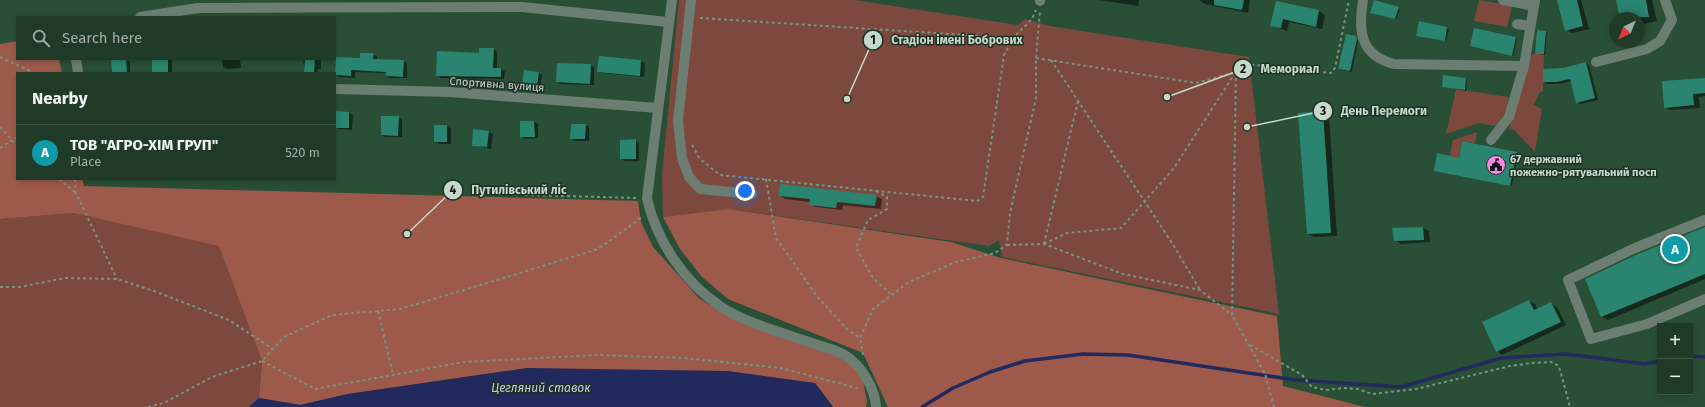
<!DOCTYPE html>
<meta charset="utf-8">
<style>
body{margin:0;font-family:"Fira Sans",sans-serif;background:#2c4634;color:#f1f3f6}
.controls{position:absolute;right:12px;bottom:12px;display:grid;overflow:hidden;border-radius:0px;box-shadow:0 2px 6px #0003}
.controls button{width:36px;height:36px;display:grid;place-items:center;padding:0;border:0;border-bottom:1px solid #3c5545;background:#1f3b28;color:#f1f3f6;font:20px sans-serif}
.compass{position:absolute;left:1609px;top:12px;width:36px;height:36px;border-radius:50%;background:#1f3b28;box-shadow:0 2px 6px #0003;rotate:223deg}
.you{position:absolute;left:745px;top:191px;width:14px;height:14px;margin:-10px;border:3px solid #fff;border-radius:50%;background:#1a73e8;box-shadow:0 0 0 6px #1a73e833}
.badge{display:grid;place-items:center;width:26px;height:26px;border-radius:50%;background:#8abfa5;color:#fff;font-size:13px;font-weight:700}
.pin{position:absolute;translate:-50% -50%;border:2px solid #fff;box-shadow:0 1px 4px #0006}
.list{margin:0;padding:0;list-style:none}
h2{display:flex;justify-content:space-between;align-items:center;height:52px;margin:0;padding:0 16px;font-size:17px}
h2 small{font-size:13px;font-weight:400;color:#a1ada8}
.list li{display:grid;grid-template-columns:26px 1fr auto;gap:12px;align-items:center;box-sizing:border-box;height:56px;padding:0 16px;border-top:1px solid #3c5545}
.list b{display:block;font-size:15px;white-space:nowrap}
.list p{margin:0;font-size:13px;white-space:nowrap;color:#a1ada8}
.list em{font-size:13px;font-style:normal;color:#a1ada8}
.icon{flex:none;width:22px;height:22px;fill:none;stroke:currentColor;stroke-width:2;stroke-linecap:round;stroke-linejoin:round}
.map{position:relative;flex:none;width:1705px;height:407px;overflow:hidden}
.search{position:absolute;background:#1f3b28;box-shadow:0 2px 6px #0003;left:16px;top:16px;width:320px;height:44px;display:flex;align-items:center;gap:10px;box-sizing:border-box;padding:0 14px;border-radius:0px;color:#a1ada8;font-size:15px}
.panel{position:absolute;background:#1f3b28;box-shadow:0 2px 6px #0003;left:16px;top:72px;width:320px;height:108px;border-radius:0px}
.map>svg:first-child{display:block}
</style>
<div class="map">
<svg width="1705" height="407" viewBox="0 0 1705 407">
<rect width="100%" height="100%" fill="#294f36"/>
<!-- green -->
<g fill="#7d483d">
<path d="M679 0H855L1018 25 1025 19 1050 26 1249 57 1279 314 1002 257 999 240 989 246 728 209 663 217 662 174Z"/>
<path d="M1479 0 1512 6 1507 27 1474 21Z"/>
<path d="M1532 54H1544L1543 91 1539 93 1534 105 1542 109 1535 152 1514 130 1509 129Z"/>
<path d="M1456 89 1508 97C1510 109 1503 117 1495 126L1479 123 1446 134Z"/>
<path d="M1477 132 1475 143 1462 141 1456 170 1447 169 1453 140Z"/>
<path d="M74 213 219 245 262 361 259 398 249 407H0V219Z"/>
</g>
<!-- forest -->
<g fill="#9d5a4b">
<path d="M17 41V59H59L62 73H17V179H82L84 186 638 201 641 222 653 247 699 298 724 314 843 356 862 375 867 402 866 407H833L815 383 528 368 348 394 300 405 259 398 262 361 219 246 74 213 0 219V44Z"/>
<path d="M728 209 951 242 1001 258 1277 316 1283 386 1365 407H888L863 353 728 299 702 277 680 249 663 217Z"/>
</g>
<!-- water -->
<path fill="#21295d" d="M528 368 728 371 815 383 833 407H249L259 398 300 405 348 394Z"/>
<!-- shadow -->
<g fill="#0007">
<path d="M1099 0H1139L1138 6Z"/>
<path d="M1199 0H1250L1248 13 1205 4Z"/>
<path d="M1558 0H1581L1589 29 1572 33 1566 30Z"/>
<path d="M1617 0H1652L1657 21 1639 25V18H1621Z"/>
<path d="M1276 2 1319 11 1325 15 1322 29 1289 22 1287 31 1271 25Z"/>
<path d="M1398 8 1400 9 1397 19 1373 14Z"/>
<path d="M1420 22 1449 29 1446 41 1419 36Z"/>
<path d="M1546 32 1547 33 1545 55 1538 54Z"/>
<path d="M1356 37 1358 41 1352 72 1341 70 1339 69Z"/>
<path d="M1515 38 1517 39 1513 56 1473 46Z"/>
<path d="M494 49 497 52V69L505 71 504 79 441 78 437 75Z"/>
<path d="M373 54 377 57V61H403L407 63V78H390L387 76V73L355 72V78L340 77 336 75 361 59Z"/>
<path d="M600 57 641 61 645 63 644 77 602 73 598 71Z"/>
<path d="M112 59 130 61V73H113Z"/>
<path d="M153 59 172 60V73L153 71Z"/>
<path d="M222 59H240L241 68 227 69 223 67Z"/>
<path d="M303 59H321V69H318L317 73H305Z"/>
<path d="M1586 63 1589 65 1598 100 1581 104 1577 102 1572 81 1560 84H1547L1544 82 1563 69Z"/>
<path d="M590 65 594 67V85L561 84 557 82Z"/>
<path d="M538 73 542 75 540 88 523 84Z"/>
<path d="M1466 79 1467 80 1466 91 1445 87Z"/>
<path d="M1705 79V96L1699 97 1700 108 1670 110 1665 107Z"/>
<path d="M335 112 349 113 353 115 352 130 339 129 335 127Z"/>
<path d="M1323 112 1329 115 1337 236 1314 237 1308 234Z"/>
<path d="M398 117 402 119V137H385L382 135Z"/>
<path d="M521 122H534L538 124V138L525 139 521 136Z"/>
<path d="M586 125 589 127V141H575L571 138Z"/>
<path d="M435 126H447L451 129V144H439L435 142Z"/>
<path d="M489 132 493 134 491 149 473 145Z"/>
<path d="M635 140 639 143V161H625L621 158Z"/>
<path d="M1516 153 1518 154 1512 186 1435 171 1460 159Z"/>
<path d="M779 195 876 196 882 199 881 209 843 205 842 210 816 207 810 204V202L785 199Z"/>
<path d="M1393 228H1423L1429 231 1430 242 1401 244 1395 240Z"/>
<path d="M1705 228V279L1608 320 1602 317 1586 280Z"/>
<path d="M1529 301 1535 304 1538 310 1551 304 1557 307 1566 325 1502 355 1497 351Z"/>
</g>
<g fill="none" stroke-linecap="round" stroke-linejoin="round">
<!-- stream -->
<g stroke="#21295d" stroke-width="3.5">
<path d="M1690 356 1705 357"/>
<path d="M922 407 953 388 990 372 1025 361 1083 354 1128 355 1296 380 1401 387 1501 358 1566 354 1645 364 1660 361"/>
</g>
</g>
<!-- building -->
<g fill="#29856f">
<path d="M1214 0H1244L1242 10 1214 5Z"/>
<path d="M1374 0 1399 7 1395 19 1370 13Z"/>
<path d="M1557 0H1577L1583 26 1565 31Z"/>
<path d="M1616 0H1646L1649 17 1620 18Z"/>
<path d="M1276 1 1319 10 1316 27 1283 19 1281 28 1270 26Z"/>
<path d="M1419 21 1447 27 1445 41 1416 36Z"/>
<path d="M1474 28 1516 37 1512 56 1470 46Z"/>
<path d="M1537 30 1546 31 1544 54H1535Z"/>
<path d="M1346 34 1356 36 1357 39 1350 71 1338 69Z"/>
<path d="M479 48H494L493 68H501V77L436 76 437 51 479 53Z"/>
<path d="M360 53H374L373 59 404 60 403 77 386 76V72L351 70V76L335 75 336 57 360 58Z"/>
<path d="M599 56 641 60 640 76 597 72Z"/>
<path d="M111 59H126L127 73H112Z"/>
<rect x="152" y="59" width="16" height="13"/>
<path d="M305 59H315L314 73H304Z"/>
<path d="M1586 62 1595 98 1576 103 1570 79 1556 82H1543V69L1563 68Z"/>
<path d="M557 63 591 64 590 84 556 82Z"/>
<path d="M524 70 539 72 537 87 522 85Z"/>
<path d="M1443 75 1466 78 1465 90 1442 87Z"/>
<path d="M1705 78V93L1693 94 1694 105 1664 108 1662 81Z"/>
<path d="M335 111 349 112V128H335Z"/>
<path d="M1323 111 1331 233 1307 234 1298 113Z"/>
<path d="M381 116H399L398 136 381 135Z"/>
<path d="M520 121H534L535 137H520Z"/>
<path d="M571 124H586L585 139H570Z"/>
<rect x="434" y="125" width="13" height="17"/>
<path d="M473 129 489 131 487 147 472 146Z"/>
<path d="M636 139V159H620V140Z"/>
<path d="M1462 141 1517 152 1510 186 1434 171 1437 153 1459 158Z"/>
<path d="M780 184 877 195 875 206 837 202 836 208 809 205 810 199 778 196Z"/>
<path d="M1423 227 1424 240 1394 241 1392 228Z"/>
<path d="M1705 227V274L1601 317 1585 279 1638 254Z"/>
<path d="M1529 300 1534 310 1551 302 1561 322 1496 352 1482 322Z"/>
</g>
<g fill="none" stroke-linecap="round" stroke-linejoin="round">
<!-- path -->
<g stroke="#779480" stroke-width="2" stroke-dasharray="3 3" stroke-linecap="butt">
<path d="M700 18 1013 38 1032 19 1036 10"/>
<path d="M0 57 34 73"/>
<path d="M1036 58 1196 83 1236 72 1245 64 1331 73 1335 68 1349 0"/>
<path d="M1051 60 1172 243 1200 290"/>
<path d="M1236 72 1232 315 1265 374 1274 407"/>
<path d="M0 127 17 146"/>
<path d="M692 145 700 159 720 175 977 201 983 197 1004 55 1013 38"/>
<path d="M0 148 17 137"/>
<path d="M59 179 76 193"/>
<path d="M75 179 76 193 117 279"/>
<path d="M766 179 776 238 816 295 847 329 860 338"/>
<path d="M876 191 887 197V209L868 220 856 248 873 278 892 295"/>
<path d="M525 195 637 198"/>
<path d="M1044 244 1067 233 1121 228 1174 168 1235 73"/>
<path d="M1044 244 1078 101"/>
<path d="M1007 245 1044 244 1123 274 1200 290 1232 315"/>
<path d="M0 287H20L65 278 117 279 154 291 229 320 273 349"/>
<path d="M378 311 393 374"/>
<path d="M1250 345 1302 375 1312 387 1326 390 1344 388 1358 389 1372 394 1416 389 1510 366 1532 363 1551 362 1559 366 1570 407"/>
<path d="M863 355 860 338 873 309 909 282 956 262 995 253 1007 245 1010 213 1036 98V58L1040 11"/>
<path d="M262 361 315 389 464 362 597 355 684 358 781 368 860 389"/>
<path d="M148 407 164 403 212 377 262 361 284 337 332 315 400 309 497 280 598 249 641 218"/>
</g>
<!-- minor -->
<g stroke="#6c7d71" stroke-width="10">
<path d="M672 0 647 198C656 240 684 282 720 306 744 323 790 335 818 345 827 348 839 351 846 356 862 366 875 389 876 407"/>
<path d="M691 0 678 121 682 158 689 177 700 189 752 194"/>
<path d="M1363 0C1358 31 1360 55 1394 64L1524 66"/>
<path d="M1503 0 1534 6"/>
<path d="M1040 1V0"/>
<path d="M140 17 198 8 522 7 668 22"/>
<path d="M1517 24 1530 26"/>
<path d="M76 59 78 73"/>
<path d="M1596 62 1647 49 1660 41 1672 20 1665 0"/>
<path d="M335 89 450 92 658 108"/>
<path d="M1491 140 1509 117 1524 66 1535 0"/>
<path d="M1705 220 1635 248 1568 280 1591 339 1647 324 1705 299"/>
</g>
</g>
<!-- icons -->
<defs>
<g id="civic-disc" transform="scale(1)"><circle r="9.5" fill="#fa87e7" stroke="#203024"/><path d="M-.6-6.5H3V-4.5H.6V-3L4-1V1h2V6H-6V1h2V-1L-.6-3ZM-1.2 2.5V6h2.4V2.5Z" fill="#111"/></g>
</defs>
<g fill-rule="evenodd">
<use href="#civic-disc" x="1496" y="165"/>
</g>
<g text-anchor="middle" stroke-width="3" stroke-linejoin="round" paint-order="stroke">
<!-- street labels -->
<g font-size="11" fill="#c4d9c9" stroke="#203024">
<text transform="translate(497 84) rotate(4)" y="4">Спортивна вулиця</text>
</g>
<!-- poi labels -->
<g font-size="11" font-weight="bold" fill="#c4d9c9" stroke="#203024" text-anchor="start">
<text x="1510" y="163">67 державний<tspan x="1510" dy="13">пожежно-рятувальний посп</tspan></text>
</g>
<!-- water labels -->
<g font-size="12" font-style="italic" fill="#c4cdf0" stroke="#203024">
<text x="541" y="392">Цегляний ставок</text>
</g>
</g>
<!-- callouts -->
<path fill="none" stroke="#c4d9c9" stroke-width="1.5" d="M847 99L873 40M1167 97L1243 69M1247 127L1323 111M407 234L453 190"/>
<g fill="#c4d9c9" stroke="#203024" stroke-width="1.5">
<circle cx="847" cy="99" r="4"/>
<circle cx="1167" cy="97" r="4"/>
<circle cx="1247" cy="127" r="4"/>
<circle cx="407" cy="234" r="4"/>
<circle cx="873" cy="40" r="10"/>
<circle cx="1243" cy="69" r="10"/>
<circle cx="1323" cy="111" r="10"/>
<circle cx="453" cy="190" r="10"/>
</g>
<g font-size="12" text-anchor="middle" font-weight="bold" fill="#111">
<text x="873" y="44">1</text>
<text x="1243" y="73">2</text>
<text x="1323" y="115">3</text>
<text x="453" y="194">4</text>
</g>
<g font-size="12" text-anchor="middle" font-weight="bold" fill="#c4d9c9" stroke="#203024" stroke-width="3" stroke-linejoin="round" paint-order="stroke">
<text x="957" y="44">Стадіон імені Бобрових</text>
<text x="1290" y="73">Мемориал</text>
<text x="1384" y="115">День Перемоги</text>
<text x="519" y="194">Путилівський ліс</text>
</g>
</svg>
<div class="controls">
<button>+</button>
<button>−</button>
</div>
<svg class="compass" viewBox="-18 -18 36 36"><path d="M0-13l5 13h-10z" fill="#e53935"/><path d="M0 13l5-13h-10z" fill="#a1ada8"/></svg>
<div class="you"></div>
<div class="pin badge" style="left:1675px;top:249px;background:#0f9aa8">A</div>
<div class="search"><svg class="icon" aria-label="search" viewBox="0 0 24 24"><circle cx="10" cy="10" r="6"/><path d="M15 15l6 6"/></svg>Search here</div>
<section class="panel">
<h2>Nearby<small></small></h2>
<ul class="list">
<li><span class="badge" style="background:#0f9aa8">A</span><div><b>ТОВ &quot;АГРО-ХІМ ГРУП&quot;</b><p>Place</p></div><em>520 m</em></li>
</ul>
</section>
</div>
